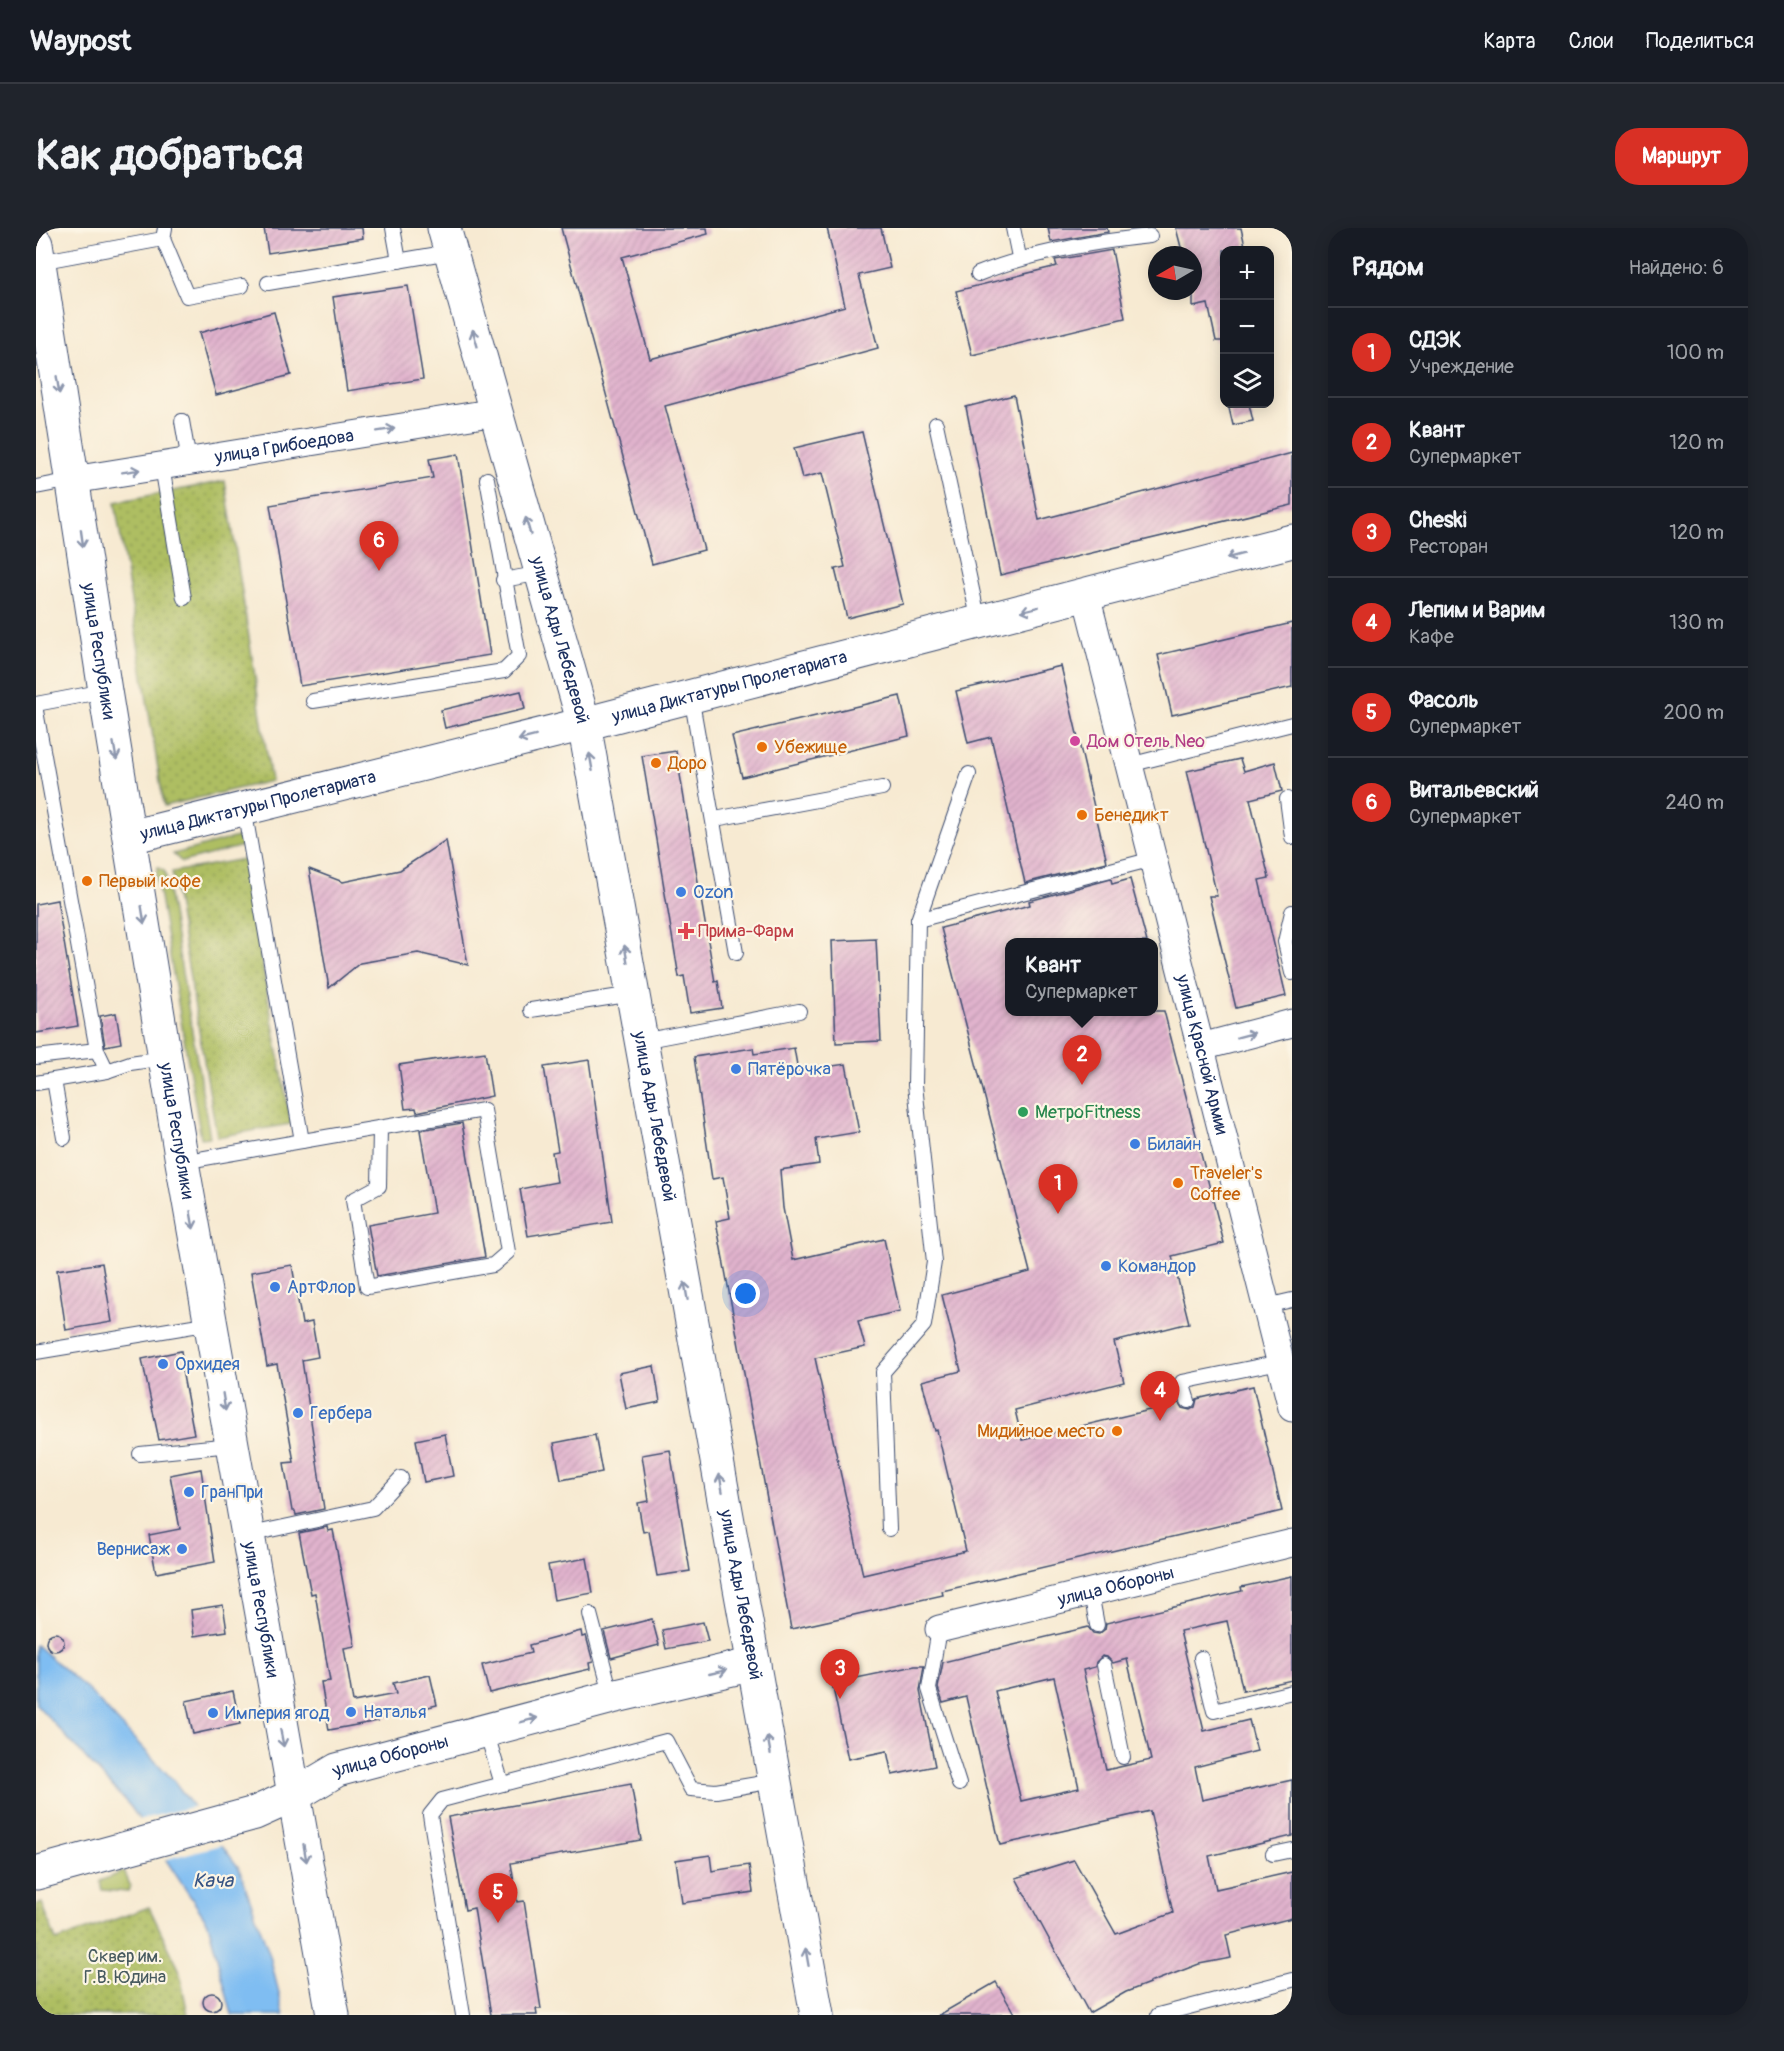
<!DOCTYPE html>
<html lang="ru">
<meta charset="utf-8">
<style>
body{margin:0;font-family:Pangolin,sans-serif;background:#20242c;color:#f1f3f6}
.controls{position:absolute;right:18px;top:18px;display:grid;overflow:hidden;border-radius:12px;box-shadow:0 3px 15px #0003}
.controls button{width:54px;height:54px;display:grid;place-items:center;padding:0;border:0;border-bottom:2px solid #363941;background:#171b24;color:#f1f3f6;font:30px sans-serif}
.compass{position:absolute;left:1112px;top:18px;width:54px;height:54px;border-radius:50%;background:#171b24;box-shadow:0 3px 15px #0003;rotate:261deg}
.you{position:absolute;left:710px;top:1066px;width:21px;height:21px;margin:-15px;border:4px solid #fff;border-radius:50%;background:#1a73e8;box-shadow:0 0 0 9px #1a73e833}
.badge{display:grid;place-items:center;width:39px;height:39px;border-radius:50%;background:#d93025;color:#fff;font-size:20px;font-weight:700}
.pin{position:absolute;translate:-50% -50px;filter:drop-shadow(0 2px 3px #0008)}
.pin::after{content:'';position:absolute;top:32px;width:21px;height:18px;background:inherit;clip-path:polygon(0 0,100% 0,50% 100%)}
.popup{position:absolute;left:969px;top:710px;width:153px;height:78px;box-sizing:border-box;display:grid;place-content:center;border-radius:12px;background:#171b24;filter:drop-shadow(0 2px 4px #0005);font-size:20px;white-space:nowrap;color:#9ea1a6}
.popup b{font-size:22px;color:#f1f3f6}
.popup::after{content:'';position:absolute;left:50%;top:100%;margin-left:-12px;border:12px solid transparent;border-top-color:#171b24}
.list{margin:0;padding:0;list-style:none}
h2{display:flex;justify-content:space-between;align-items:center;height:78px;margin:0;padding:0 24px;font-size:26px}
h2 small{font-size:20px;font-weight:400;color:#9ea1a6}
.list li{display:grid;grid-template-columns:39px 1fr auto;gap:18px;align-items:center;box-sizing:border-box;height:90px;padding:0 24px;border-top:2px solid #363941}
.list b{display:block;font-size:22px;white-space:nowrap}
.list p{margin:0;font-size:20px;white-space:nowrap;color:#9ea1a6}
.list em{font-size:20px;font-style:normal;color:#9ea1a6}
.icon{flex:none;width:33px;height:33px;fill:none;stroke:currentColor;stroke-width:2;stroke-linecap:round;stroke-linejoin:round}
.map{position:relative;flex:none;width:1256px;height:1787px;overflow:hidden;border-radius:24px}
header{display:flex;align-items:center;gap:36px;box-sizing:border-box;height:84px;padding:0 30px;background:#171b24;border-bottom:2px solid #363941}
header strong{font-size:28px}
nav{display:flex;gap:33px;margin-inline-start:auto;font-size:21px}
.intro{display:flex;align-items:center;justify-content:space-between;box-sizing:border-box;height:144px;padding:0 36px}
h1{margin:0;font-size:42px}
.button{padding:15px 27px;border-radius:24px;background:#d93025;color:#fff;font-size:21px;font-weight:700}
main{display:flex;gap:36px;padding:0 36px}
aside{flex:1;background:#171b24;border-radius:24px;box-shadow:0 3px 15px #0003}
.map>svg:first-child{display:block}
</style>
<header>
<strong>Waypost</strong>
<nav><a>Карта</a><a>Слои</a><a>Поделиться</a></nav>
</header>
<div class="intro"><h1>Как добраться</h1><a class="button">Маршрут</a></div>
<main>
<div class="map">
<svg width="1256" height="1787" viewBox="0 0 1256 1787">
<defs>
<pattern id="park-dots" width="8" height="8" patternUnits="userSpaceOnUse" patternTransform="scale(1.5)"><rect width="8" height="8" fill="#aebe62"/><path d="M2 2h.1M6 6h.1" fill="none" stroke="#8d9b54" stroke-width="1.8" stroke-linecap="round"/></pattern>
<pattern id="building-hatch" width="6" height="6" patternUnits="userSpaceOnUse" patternTransform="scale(1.5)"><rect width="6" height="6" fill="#e1b3cd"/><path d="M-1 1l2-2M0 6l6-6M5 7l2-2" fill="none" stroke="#c09ab2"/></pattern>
</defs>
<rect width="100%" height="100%" fill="#fcf5e5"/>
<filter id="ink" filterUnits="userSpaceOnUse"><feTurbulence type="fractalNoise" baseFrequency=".0167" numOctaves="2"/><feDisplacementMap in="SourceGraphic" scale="12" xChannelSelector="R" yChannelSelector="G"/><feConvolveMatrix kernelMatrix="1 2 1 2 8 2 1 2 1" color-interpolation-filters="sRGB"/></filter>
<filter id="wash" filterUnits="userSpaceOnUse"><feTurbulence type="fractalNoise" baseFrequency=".008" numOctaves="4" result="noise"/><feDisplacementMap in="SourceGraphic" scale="24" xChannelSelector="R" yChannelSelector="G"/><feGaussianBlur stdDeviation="1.35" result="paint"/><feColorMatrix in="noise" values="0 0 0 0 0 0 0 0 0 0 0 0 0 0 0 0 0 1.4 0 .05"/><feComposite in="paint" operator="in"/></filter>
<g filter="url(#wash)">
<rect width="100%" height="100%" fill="#f7ead2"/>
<!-- grass -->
<g fill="#aebe62" stroke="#647660" stroke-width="1.5">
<path d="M205 608 207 618 146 634 137 626Z"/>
<path d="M122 639 129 644 174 909 165 910 120 646Z"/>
<path d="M86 1644 89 1645 94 1657 92 1664 66 1662 64 1653Z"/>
</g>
<!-- park -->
<g fill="url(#park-dots)" stroke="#647660" stroke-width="1.5">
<path d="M189 253 235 553 128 578 79 274Z"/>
<path d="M207 631 255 896 181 909 136 644Z"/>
<path d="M6 1675 20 1713 113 1679 143 1741 152 1787H0V1677Z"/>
</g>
<!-- water -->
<path fill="#7fbdf2" stroke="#4d76a8" stroke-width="1.5" d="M0 1417 49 1459 138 1553 203 1640 234 1728 248 1787H196L172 1695 95 1579 0 1476Z"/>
<!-- pier -->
<path fill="#f7ead2" d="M160 1578 189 1616 127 1632 101 1592Z"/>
<g id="blocks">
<!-- building -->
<g fill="url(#building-hatch)" fill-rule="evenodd">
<path d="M228 0H326L327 10 232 25Z"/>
<path d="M525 0H671L672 6 586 29 614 131 809 78 791 0H845L854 40 823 47 842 120 629 178 668 322 616 336Z"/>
<path d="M1012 0H1071L1072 4 1015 14Z"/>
<path d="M1140 0H1205L1210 22H1188V113H1180L1172 76 1157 79V27H1147Z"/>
<path d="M1076 22 1089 90 936 127 920 63 1021 38 1019 32Z"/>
<path d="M372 58 387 151 311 163 297 69Z"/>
<path d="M238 84 255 147 180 167 163 105Z"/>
<path d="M978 167 1003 292 1256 225V277L964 347 930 179Z"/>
<path d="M1192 176H1213L1217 193 1197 197Z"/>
<path d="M826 204 867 376 811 390 799 341 809 339 786 245 766 250 758 220Z"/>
<path d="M422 226 454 427 264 458 234 277 397 250 393 231Z"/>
<path d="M1256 395V459L1136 487 1122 427Z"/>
<path d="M1025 438 1071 634 989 655 955 509 932 515 920 463Z"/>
<path d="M485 463 489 481 409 500 405 482Z"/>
<path d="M864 468 873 508 706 549 696 508Z"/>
<path d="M640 523 679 754 682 753 686 780 654 785 648 748 643 749 606 528Z"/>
<path d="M1204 531 1208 543 1239 534 1246 563 1214 571 1233 650 1223 652 1250 768 1200 780 1173 668H1181L1151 543Z"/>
<path d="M410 612 432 737 382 725 324 735 293 760 273 641 307 654 364 642Z"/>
<path d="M1075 651 1076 656 1094 651 1111 714H974V783H1128L1188 1015 1136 1028 1153 1095 1078 1114 1088 1154 979 1182 986 1212 1143 1175 1146 1180 1154 1182 1159 1179 1161 1171 1217 1158 1246 1283 906 1363 907 1367 755 1401 680 993 694 990 687 949 676 951 658 829 717 820 718 826 758 820 762 843 810 836 823 904 780 911 783 936 744 942 747 980 757 1032 848 1011 864 1083 822 1093 829 1119 779 1130 827 1347 930 1323 901 1202 899 1203 886 1153 925 1143 906 1067 994 1044 905 700 994 677 993 673Z"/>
<path d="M21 672 42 798 0 805V676Z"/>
<path d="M840 711 845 813 800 815 796 713Z"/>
<path d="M80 785 85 815 69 818 64 788Z"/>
<path d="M449 824 456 868 381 884 380 880 369 881 363 837Z"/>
<path d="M553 832 576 994 492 1008 484 961 521 954 516 924 522 923 508 839Z"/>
<path d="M426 895 449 1029 341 1048 332 997 398 985 384 902Z"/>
<path d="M66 1035 76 1094 30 1102 21 1042Z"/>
<path d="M256 1037 266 1096 276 1094 282 1129 266 1132 288 1281 260 1287 259 1283H256L248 1235 258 1234 241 1136 231 1138 215 1044Z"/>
<path d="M145 1123 148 1141 146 1142 158 1206 123 1212 106 1131Z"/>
<path d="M618 1138 624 1174 590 1181 583 1145Z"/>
<path d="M409 1206 417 1248 388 1254 380 1212Z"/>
<path d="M559 1207 566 1244 525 1252 518 1215Z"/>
<path d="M634 1222 654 1343 621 1348 613 1303 607 1304 602 1275 613 1273 606 1227Z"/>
<path d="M165 1241 179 1334 120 1345 113 1307 144 1301 134 1247Z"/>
<path d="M291 1299 292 1303 297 1302 319 1418 308 1420 317 1474 360 1466 357 1455 394 1447 401 1477 341 1491 342 1493 293 1502 285 1454 294 1453 279 1365 275 1366 263 1305Z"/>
<path d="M551 1330 557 1365 518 1372 512 1337Z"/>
<path d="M1256 1348V1452L1207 1463 1191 1393 1144 1403 1168 1503 1213 1492 1221 1523 1159 1539 1166 1572 1256 1552V1608L1173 1628 1180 1661 1256 1644V1690L1190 1707 1195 1730 1163 1736 1090 1764 1053 1785 980 1650 1038 1632 1080 1706 1137 1685 1114 1583 964 1617 930 1469 907 1475 902 1460 907 1434 1052 1399 1057 1405 1063 1406 1069 1401 1070 1395 1206 1363 1205 1359ZM1066 1428 1071 1429 1077 1435 1091 1431 1115 1532 1070 1542 1047 1442 1059 1439 1060 1434ZM1018 1449 1043 1560 985 1573 959 1463Z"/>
<path d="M187 1377 191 1403 158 1408 155 1382Z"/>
<path d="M616 1391 623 1417 575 1430 568 1403Z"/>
<path d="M667 1394 672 1413 630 1421 626 1402Z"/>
<path d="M545 1403 546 1409 550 1408 557 1434 553 1435 554 1441 453 1465 446 1437 495 1425 493 1417Z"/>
<circle cx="19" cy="1414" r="9"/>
<path d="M879 1438H888L884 1463 899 1538 856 1547 851 1523 812 1531 796 1455Z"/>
<path d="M197 1463 204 1496 157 1506 150 1473Z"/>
<path d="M595 1556 605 1612 475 1635 481 1674 488 1673 505 1781H500L501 1787H455L438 1680 429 1682 412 1589Z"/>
<path d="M674 1627 676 1643 713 1637 717 1664 646 1675 640 1632Z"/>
<path d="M960 1754 979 1787H903Z"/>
<circle cx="176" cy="1774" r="9"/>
</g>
</g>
</g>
<g filter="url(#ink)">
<use href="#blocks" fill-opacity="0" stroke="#3c4b6f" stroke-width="1.5"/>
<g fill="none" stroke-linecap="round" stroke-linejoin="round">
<!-- lane casing -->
<g stroke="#3c4b6f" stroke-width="16">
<g id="lane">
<path d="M357 0 363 33"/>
<path d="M977 0 983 29"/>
<path d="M127 11 151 68 206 58"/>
<path d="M3 34 127 11 129 0"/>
<path d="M942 46C997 24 1055 14 1114 8"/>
<path d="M232 55 414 24"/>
<path d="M146 193 153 233"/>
<path d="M900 196 943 394"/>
<path d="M126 238 148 370"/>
<path d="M0 259 36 252"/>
<path d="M467 352 506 345"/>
<path d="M655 468 700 725"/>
<path d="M277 473 468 443 483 428 451 251"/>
<path d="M0 476 69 463"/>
<path d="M0 483 61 822"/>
<path d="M1093 537 1256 496"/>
<path d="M1251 571 1256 609"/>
<path d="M208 580 266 913"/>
<path d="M679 591 846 560"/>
<path d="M1256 684 1249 714 1256 745"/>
<path d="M882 692 1117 631"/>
<path d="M495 782 597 766"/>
<path d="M606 813 763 783"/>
<path d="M0 829 61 822 71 843"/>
<path d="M18 852 28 910"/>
<path d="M0 855 71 843 94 835 129 830"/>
<path d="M146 934C247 916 347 899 448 882L472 1024 457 1037 331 1059 317 972 343 958 344 900"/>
<path d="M1230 1078 1256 1072"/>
<path d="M0 1124 175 1095"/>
<path d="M1152 1173 1146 1154 1244 1134"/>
<path d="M104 1226 195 1217"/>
<path d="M853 1301 847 1144 888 1097 898 1034 879 857 882 692 933 546"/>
<path d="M211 1307 337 1280 365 1250"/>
<path d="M1055 1365 1061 1397"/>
<path d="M554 1386 576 1469"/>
<path d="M903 1401 893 1461 923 1556"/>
<path d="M1165 1430 1178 1483 1256 1464"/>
<path d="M1068 1437 1087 1529"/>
<path d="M450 1503 466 1556"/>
<path d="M1237 1626 1256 1622"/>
<path d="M427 1787 394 1587 406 1572 630 1513 655 1561 680 1563 738 1553"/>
<path d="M1122 1787 1256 1752"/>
</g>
</g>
<!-- street casing -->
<g stroke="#3c4b6f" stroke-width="29">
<g id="street">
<path id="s1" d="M37 252 460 184"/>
<path id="s2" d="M1050 367 1256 1180"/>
<path d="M1165 819 1256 795"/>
<path id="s3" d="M903 1401 1256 1315"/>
</g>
</g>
<!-- secondary casing -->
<g stroke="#3c4b6f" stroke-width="35">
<g id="secondary">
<path id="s4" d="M408 0 548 496 781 1787"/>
<path id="s5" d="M0 16 69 463 146 934 297 1787"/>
<path id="s6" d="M94 609 548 496 1256 313"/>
<path id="s7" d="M0 1645 219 1585 259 1567 301 1542 576 1469 718 1436"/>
</g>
</g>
<!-- lane -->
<use href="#lane" stroke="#fff" stroke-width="14"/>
<!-- street -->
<use href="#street" stroke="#fff" stroke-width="27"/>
<!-- secondary -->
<use href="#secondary" stroke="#fff" stroke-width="33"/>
</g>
<!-- one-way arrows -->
<defs><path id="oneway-shaft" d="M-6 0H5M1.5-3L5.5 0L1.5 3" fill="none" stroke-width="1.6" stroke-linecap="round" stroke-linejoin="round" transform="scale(1.5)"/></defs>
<g stroke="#8d97ae">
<use href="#oneway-shaft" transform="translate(439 110) rotate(-106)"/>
<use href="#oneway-shaft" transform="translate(22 157) rotate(81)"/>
<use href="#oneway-shaft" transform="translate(350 202) rotate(-9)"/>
<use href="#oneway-shaft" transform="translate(95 243) rotate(-9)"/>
<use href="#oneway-shaft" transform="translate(492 298) rotate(-106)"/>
<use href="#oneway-shaft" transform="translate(46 310) rotate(82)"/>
<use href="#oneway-shaft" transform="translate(1199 328) rotate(165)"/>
<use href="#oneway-shaft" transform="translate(994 381) rotate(166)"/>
<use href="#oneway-shaft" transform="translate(491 510) rotate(166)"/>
<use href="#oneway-shaft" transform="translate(79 523) rotate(80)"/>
<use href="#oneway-shaft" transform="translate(555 534) rotate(-100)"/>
<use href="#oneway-shaft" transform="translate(107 687) rotate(81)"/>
<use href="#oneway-shaft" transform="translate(590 726) rotate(-100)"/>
<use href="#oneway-shaft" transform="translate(1210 807) rotate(-15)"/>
<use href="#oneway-shaft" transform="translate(156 992) rotate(80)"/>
<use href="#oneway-shaft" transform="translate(650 1063) rotate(-100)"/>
<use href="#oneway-shaft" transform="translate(188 1174) rotate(81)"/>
<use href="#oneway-shaft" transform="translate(685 1255) rotate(-100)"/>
<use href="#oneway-shaft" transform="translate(682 1444) rotate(-13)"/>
<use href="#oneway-shaft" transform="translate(493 1492) rotate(-15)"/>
<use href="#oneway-shaft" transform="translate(246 1510) rotate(79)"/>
<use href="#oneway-shaft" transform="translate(733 1517) rotate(-100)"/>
<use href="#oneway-shaft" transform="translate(269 1625) rotate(80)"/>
<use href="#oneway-shaft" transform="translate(771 1729) rotate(-100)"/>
</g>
</g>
<!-- markers -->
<circle fill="#d1479c" stroke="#fcf5e5" stroke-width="2" cx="1039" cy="513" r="6"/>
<g fill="#e8710a" stroke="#fcf5e5" stroke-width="2">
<circle cx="726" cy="519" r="6"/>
<circle cx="620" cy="535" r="6"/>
<circle cx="1046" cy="587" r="6"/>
<circle cx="51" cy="653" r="6"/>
<circle cx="1142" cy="955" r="6"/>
<circle cx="1081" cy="1203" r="6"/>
</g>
<g fill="#3f7fe0" stroke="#fcf5e5" stroke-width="2">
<circle cx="645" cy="664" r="6"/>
<circle cx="700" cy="841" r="6"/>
<circle cx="1099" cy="916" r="6"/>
<circle cx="1070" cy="1038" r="6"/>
<circle cx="239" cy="1059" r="6"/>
<circle cx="127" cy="1136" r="6"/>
<circle cx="262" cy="1185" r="6"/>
<circle cx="153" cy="1264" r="6"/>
<circle cx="146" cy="1321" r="6"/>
<circle cx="315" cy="1484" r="6"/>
<circle cx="177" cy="1485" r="6"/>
</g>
<path fill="#e0444e" stroke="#fcf5e5" stroke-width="2" d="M647 694h6v6h6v6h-6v6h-6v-6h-6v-6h6z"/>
<circle fill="#2e9e5b" stroke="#fcf5e5" stroke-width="2" cx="987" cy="884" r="6"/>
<g text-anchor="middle" stroke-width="4.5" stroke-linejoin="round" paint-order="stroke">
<!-- street labels -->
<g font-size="18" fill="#1b2f5e" stroke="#fcf5e5">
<text dy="6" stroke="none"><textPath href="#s1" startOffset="214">улица Грибоедова</textPath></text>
<text dy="6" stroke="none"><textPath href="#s4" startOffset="428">улица Ады Лебедевой</textPath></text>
<text dy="6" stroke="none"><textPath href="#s5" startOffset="412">улица Республики</textPath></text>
<text dy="6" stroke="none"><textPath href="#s6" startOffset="618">улица Диктатуры Пролетариата</textPath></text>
<text dy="6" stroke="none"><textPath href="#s6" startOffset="132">улица Диктатуры Пролетариата</textPath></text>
<text dy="6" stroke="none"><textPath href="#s2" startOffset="474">улица Красной Армии</textPath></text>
<text dy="6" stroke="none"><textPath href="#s4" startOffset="914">улица Ады Лебедевой</textPath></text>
<text dy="6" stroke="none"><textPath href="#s5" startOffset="898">улица Республики</textPath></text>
<text dy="6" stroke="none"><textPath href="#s3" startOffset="182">улица Обороны</textPath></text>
<text dy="6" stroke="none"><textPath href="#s4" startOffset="1400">улица Ады Лебедевой</textPath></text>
<text dy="6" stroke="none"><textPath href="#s5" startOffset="1384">улица Республики</textPath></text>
<text dy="6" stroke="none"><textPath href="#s7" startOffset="375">улица Обороны</textPath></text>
</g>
<!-- hotel labels -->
<g font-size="18" fill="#b23c85" stroke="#fcf5e5" text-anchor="start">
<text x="1051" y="519">Дом Отель Neo</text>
</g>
<!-- food labels -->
<g font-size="18" fill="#c56008" stroke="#fcf5e5" text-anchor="start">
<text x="738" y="525">Убежище</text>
<text x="632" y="541">Доро</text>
<text x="1058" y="593">Бенедикт</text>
<text x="63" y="659">Первый кофе</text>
<text x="1154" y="951">Traveler's<tspan x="1154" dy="21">Coffee</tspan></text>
<text x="1069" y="1209" text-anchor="end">Мидийное место</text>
</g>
<!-- shop labels -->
<g font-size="18" fill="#366cbe" stroke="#fcf5e5" text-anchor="start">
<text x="657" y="670">Ozon</text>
<text x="712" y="847">Пятёрочка</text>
<text x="1111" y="922">Билайн</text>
<text x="1082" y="1044">Командор</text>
<text x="251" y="1065">АртФлор</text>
<text x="139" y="1142">Орхидея</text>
<text x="274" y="1191">Гербера</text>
<text x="165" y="1270">ГранПри</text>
<text x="134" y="1327" text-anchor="end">Вернисаж</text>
<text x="327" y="1490">Наталья</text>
<text x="189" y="1491">Империя ягод</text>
</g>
<!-- health labels -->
<g font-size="18" fill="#be3a42" stroke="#fcf5e5" text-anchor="start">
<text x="662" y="709">Прима-Фарм</text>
</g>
<!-- leisure labels -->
<g font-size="18" fill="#27864d" stroke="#fcf5e5" text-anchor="start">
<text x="999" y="890">МетроFitness</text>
</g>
<!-- park labels -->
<g font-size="18" fill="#475a5f" stroke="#fcf5e5">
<text x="89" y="1734">Сквер им.<tspan x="89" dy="21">Г.В. Юдина</tspan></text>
</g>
<!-- water labels -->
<g font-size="20" font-style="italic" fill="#345283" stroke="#fcf5e5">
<text x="177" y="1659">Кача</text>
</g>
</g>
</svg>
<div class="controls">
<button>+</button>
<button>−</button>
<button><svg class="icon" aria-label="layers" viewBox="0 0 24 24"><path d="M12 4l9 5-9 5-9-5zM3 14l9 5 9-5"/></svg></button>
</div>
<svg class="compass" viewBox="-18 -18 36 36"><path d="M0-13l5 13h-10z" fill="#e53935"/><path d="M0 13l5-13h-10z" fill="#9ea1a6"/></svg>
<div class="you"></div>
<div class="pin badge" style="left:1022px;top:986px">1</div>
<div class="pin badge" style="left:1046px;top:857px">2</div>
<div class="popup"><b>Квант</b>Супермаркет</div>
<div class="pin badge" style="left:804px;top:1471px">3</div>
<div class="pin badge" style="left:1124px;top:1193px">4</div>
<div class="pin badge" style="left:462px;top:1695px">5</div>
<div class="pin badge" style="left:343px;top:343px">6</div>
</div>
<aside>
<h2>Рядом<small>Найдено: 6</small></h2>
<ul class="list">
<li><span class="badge">1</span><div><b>СДЭК</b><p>Учреждение</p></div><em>100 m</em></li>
<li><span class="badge">2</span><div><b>Квант</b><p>Супермаркет</p></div><em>120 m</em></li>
<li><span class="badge">3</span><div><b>Cheski</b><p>Ресторан</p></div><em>120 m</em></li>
<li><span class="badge">4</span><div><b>Лепим и Варим</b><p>Кафе</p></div><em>130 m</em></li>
<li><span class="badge">5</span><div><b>Фасоль</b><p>Супермаркет</p></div><em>200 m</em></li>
<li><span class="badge">6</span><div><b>Витальевский</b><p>Супермаркет</p></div><em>240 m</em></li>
</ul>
</aside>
</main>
